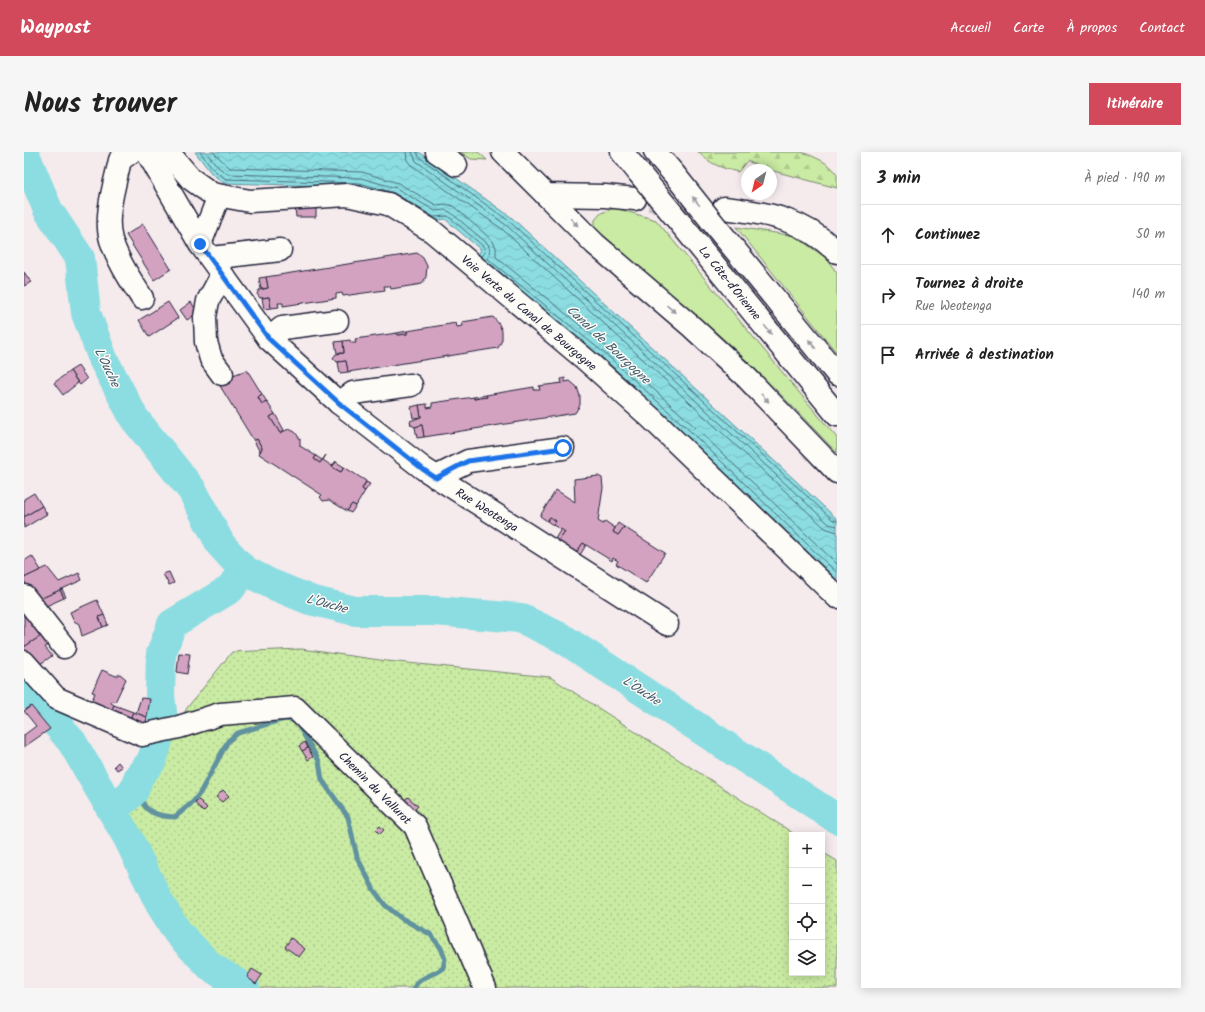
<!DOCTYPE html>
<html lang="fr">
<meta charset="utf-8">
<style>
body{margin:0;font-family:Kalam,sans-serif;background:#f6f6f6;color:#222}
.controls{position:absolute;right:12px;bottom:12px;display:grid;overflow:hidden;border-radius:0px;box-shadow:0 2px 10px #0003}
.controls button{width:36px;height:36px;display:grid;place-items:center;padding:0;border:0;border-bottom:1px solid #e0e0e0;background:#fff;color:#222;font:20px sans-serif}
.compass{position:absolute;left:717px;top:12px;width:36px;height:36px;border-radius:50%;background:#fff;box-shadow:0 2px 10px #0003;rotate:215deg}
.stop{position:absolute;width:12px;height:12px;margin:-9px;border:3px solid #1a73e8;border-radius:50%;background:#fff}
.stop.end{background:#1a73e8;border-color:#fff;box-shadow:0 1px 4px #0008}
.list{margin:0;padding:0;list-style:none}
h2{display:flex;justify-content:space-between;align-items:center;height:52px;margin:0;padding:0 16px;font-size:17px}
h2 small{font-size:13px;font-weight:400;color:#767676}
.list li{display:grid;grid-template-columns:26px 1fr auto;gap:12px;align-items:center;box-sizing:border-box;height:60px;padding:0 16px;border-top:1px solid #e0e0e0}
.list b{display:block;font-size:15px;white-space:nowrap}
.list p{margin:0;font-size:13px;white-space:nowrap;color:#767676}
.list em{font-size:13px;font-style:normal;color:#767676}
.icon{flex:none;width:22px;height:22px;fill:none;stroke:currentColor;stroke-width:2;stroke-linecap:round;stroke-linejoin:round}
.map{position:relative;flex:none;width:813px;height:836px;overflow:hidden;border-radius:0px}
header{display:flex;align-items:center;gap:24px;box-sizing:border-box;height:56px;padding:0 20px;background:#d1495b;color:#fff}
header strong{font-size:19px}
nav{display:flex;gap:22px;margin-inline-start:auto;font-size:14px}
.intro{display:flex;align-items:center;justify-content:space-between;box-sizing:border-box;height:96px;padding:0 24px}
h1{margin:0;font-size:28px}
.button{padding:10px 18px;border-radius:0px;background:#d1495b;color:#fff;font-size:14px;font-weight:700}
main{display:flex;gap:24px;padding:0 24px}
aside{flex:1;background:#fff;border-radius:0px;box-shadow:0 2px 10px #0003}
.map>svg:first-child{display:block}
</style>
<header>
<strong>Waypost</strong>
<nav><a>Accueil</a><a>Carte</a><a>À propos</a><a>Contact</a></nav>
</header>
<div class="intro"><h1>Nous trouver</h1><a class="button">Itinéraire</a></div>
<main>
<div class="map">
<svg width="813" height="836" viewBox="0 0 813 836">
<defs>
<pattern id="forest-firs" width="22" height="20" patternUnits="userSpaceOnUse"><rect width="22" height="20" fill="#caeba3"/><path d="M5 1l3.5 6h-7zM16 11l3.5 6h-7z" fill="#adc98d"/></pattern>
<pattern id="garden-dots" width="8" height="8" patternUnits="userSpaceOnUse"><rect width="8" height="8" fill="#caeba3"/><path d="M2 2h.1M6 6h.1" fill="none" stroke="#adc98d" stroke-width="1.8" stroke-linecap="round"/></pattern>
<pattern id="water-waves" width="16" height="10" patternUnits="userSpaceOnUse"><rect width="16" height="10" fill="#8bdde1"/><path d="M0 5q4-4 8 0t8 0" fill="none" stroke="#78bdc2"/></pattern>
</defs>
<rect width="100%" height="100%" fill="#f5eaec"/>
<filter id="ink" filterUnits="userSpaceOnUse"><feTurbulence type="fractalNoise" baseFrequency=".025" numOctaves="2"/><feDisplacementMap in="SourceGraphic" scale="8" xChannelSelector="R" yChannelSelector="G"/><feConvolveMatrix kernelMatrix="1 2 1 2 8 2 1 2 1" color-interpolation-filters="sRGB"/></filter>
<g filter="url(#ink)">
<!-- grass -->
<g fill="#caeba3" stroke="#76866f">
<path d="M436 0H454L463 8 447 7Z"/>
<path d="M591 56 632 68 813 286V301C757 242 702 184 637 135 621 123 578 94 571 77 570 75 571 71 571 68L577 61Z"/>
<path d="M712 75 771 84 802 106 813 121V201Z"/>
</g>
<!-- forest -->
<path fill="url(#forest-firs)" stroke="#76866f" d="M674 0H777C787 3 809 12 813 23 813 26 813 32 813 36L742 17 723 9 714 20C697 16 686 12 674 0Z"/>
<!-- garden -->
<path fill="url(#garden-dots)" stroke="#76866f" d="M277 497 363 509 526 525 772 683H768V821H798V700L813 709V836H212L162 771 103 659 123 628 163 556 208 500Z"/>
<!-- water -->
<path fill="url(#water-waves)" stroke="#61929f" d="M171 0H395L487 65 813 367V433L451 107 457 98 421 67 410 69 335 35 200 31 188 22Z"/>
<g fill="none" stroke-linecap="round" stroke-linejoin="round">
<!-- shore -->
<g stroke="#4c6d7d" stroke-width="1">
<path d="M176 0 191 19 202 27 336 31 370 41 410 65 424 64 460 95 461 100 458 105"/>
<path d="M182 0 194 15 204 22 337 26 372 36 411 59 421 58 426 60 464 92 466 98 464 107 585 205 667 280 813 421"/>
<path d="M189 0 206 16 338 20 374 31 412 53 422 52 429 54 468 88 472 95V105L589 200 671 275 813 412"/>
<path d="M382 0 383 8 387 13 478 77 801 376 813 380"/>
<path d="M388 0 392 9 482 73 805 372 813 374"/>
<path d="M393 0 395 5 485 69 809 368 813 369"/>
<path d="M516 154 581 208 616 240"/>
<path d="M645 267 813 428"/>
</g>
<!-- stream -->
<path stroke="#61929f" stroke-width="5" d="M115 624C113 653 122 664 151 665L169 650 176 641 204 589 214 581 260 567 268 568 273 571 295 609 298 628 324 665 333 705 350 738 361 753 377 766 406 782 417 796 421 807 419 816C410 823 393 826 390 836"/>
<!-- river -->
<g stroke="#8bdde1" stroke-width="30">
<path d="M0 0 24 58 56 106 62 161 79 207 110 266 168 338 197 393 220 418 247 432 286 448 331 459H411L496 466 538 486 813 667"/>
<path d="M0 533 48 590 104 686 136 752 154 781 187 815 221 836"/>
<path d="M86 654 102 647 110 639 115 624 127 610 132 596 139 568 136 544 137 502 148 472 206 437 220 418"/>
</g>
</g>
<!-- building -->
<g fill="#d3a2c1" stroke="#22223b">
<path d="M271 55H292V65H272Z"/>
<path d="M119 72 147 117 130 128 102 83Z"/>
<path d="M393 101 399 106 403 114 402 125 398 132 367 137 366 134H360L361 138 319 144 318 141 312 142V146L259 154V151H254L255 155 247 156 245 145 236 146 233 142 235 138 244 136 242 125Z"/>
<path d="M0 120 7 130 0 134Z"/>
<path d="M242 125 244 136 237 137 235 126Z"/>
<path d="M245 145 247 156 240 157 238 146Z"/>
<path d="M144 150 154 166 125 185 115 168Z"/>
<path d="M167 150 174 161 163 168 156 158Z"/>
<path d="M469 165 475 172 478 179V188L474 196 324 220 322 209 313 210 309 206 312 202 320 201 319 189 326 188 327 191H332L331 187 373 181V183L383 182V179L432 171 433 175 439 174 438 170Z"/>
<path d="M383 179V182L373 183V181Z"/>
<path d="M319 189 320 201H313L311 190Z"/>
<path d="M322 209 324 220 316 221 314 210Z"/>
<path d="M54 214 63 227 56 233 46 219Z"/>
<path d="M223 218 238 242 234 245 238 252 243 250 251 262 246 265 256 281 265 277 271 280 276 287V294L292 304 290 307 296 311 302 303 299 308 308 314 312 309 308 315 317 320 320 315 342 329 338 337 341 339 332 354 328 352 323 359 305 348 299 349 296 345 298 343 235 302 238 296 233 287 230 289 196 234 209 223Z"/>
<path d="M46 219 54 231 39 243 30 231Z"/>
<path d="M541 226V230L546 229 553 235 556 244V253L551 261 400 285 398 273 391 275 387 273 386 269 397 265 395 253 403 252V256L408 255V251L450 245V247L463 245 462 243 510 235V238H516L515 234 538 231 537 227Z"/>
<path d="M238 242 243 250 238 252 234 245Z"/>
<path d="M462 243 463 245 450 247V245Z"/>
<path d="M395 253 397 265 389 266 387 255Z"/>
<path d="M251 262 260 278 256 281 246 265Z"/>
<path d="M398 273 400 285 393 286 391 275Z"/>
<path d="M233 287 238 296 236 300 230 289Z"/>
<path d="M292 304 298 308 296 311 290 307Z"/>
<path d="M312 310 320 315 317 320 308 315Z"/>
<path d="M574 324 578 326 579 336 574 369 579 372 581 369 591 376 589 380 594 383 600 375 641 401 622 431 592 412 594 409 589 406 588 409 559 391 552 401 534 390 541 380 529 373 532 369 526 365 523 369 516 364 532 338 551 350 550 327Z"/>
<path d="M342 330 346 332 341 339 338 337Z"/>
<path d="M10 341 18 354 0 365V347Z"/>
<path d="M328 352 332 354 327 361 323 359Z"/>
<path d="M18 354 23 362 0 376V365Z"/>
<path d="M526 365 532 369 529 373 523 369Z"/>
<path d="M594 371 600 375 594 383 589 380Z"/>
<path d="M537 377 541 380 534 390 531 387Z"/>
<path d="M559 391 562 393 556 403 552 401Z"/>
<path d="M8 404 17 418 0 426V409Z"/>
<path d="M23 415 35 430 55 421 58 428 16 447 0 429V426Z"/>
<path d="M145 420 150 431 145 433 139 422Z"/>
<path d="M38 437 42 445 40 446 36 438Z"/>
<path d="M36 438 40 446 22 454 18 446Z"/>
<path d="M73 448 80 463 75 465 79 475 58 484 55 472 50 469 46 460Z"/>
<path d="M0 458 20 482 0 495Z"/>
<path d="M80 463 84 473 79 475 75 465Z"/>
<path d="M20 482 27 491 21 495 28 504 10 516 0 502V495Z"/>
<path d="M155 501 166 502 163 522 153 520Z"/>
<path d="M78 518 92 524 96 522 102 527 91 550 88 549 87 551 90 553 86 562 65 555 71 541 68 540Z"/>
<path d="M117 546 126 547 123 565 112 561Z"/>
<path d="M90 553 109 560 105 569 86 562Z"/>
<path d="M7 554 26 577 0 595V583L12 574 0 559Z"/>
<path d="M109 560 123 565 121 575 105 569Z"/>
<path d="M281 590 284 596 278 599 275 594Z"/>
<path d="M284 596 289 605 284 608 278 599Z"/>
<path d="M94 610 98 615 93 618 90 614Z"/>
<path d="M199 638 205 644 198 650 192 645Z"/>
<path d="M384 645 394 654 385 664 375 654Z"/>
<path d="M175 648 183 656 179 660 171 651Z"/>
<path d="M356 674 360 678 356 682 352 678Z"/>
<path d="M267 786 281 797 275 805 261 795Z"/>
<path d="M228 817 238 823 232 832 223 825Z"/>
</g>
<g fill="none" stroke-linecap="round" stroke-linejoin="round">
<!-- major-tunnel -->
<path stroke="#cbc2c9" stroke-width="22" stroke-dasharray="22 11" stroke-linecap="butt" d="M625 48 690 55"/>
<!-- minor casing -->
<g stroke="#22223b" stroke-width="25">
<g id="minor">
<path d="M107 0 96 8C91 32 80 64 87 88 94 109 106 127 118 146"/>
<path d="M123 0 176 92 245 187 315 251 400 317 643 472"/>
<path d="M144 0 167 27 188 42 226 49 323 43 364 52 408 79 562 208 627 266 813 445"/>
<path d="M413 0 432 13"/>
<path d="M176 92 195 44"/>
<path d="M187 106 256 98"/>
<path d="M198 123 184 149 181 165 182 190 187 207 198 222"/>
<path d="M245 187 258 176 313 169"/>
<path d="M315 251 329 241 387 233"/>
<path d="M412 325 444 309 539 296"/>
<path d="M0 444 40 495"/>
<path d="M0 510 32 546 118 583 155 575 196 562 271 556 391 674 461 836"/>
</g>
</g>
<!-- major casing -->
<g stroke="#22223b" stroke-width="25">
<g id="major">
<path d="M479 0 522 43 581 44 611 47"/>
<path d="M700 56C744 61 779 67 813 100"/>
</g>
</g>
<!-- highway casing -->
<g stroke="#22223b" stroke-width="25">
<g id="highway">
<path d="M598 0 615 21"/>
<path d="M631 0 650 22"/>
<path d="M522 43 571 92 668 175 722 225 813 320"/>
<path d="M657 72 813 263"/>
<path d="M693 76 813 222"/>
</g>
</g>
<!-- minor -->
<use href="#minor" stroke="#fdfcf7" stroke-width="22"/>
<!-- major -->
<use href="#major" stroke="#fdfcf7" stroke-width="22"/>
<!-- highway -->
<use href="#highway" stroke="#fdfcf7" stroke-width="22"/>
<!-- highway-bridge casing -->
<g stroke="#22223b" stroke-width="25" stroke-linecap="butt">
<g id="highway-bridge">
<path d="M615 21 657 72"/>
<path d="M650 22 693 76"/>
</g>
</g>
<!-- highway-bridge -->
<use href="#highway-bridge" stroke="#fdfcf7" stroke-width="22"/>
</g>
<!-- one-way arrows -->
<defs><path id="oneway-solid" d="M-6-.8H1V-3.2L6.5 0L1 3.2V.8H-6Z"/></defs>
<g fill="#9a9aa2">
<use href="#oneway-solid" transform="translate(672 49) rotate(-129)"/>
<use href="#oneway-solid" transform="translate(550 70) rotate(45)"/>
<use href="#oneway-solid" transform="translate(647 157) rotate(41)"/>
<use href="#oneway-solid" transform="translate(744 178) rotate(51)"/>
<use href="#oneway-solid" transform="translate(788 192) rotate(-129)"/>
<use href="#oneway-solid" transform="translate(741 246) rotate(46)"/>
</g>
</g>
<g fill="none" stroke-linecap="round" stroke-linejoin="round" filter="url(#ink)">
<!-- route -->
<path stroke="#1a73e8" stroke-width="5" d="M176 92 245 187 315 251 400 318 412 326 444 309 539 296"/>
</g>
<g text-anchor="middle" stroke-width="3" stroke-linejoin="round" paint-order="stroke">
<!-- street labels -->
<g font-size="12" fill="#22223b" stroke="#fdfcf7">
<text transform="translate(706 131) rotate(51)" y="4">La Côte-d'Orienne</text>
<text transform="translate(505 161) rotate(40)" y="4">Voie Verte du Canal de Bourgogne</text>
<text transform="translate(463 358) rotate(32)" y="4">Rue Weotenga</text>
<text transform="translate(351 636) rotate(45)" y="4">Chemin du Vallurot</text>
</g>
<!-- water labels -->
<g font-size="13" font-style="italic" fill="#425a6d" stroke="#fdfcf7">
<text transform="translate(585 192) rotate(43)" y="5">Canal de Bourgogne</text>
<text transform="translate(84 215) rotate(64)" y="5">L'Ouche</text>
<text transform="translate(303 451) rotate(15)" y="5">L'Ouche</text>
<text transform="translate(618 538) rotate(33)" y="5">L'Ouche</text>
</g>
</g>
</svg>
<div class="controls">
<button>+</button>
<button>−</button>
<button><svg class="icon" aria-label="locate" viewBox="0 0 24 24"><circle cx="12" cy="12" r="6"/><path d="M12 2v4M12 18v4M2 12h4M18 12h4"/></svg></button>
<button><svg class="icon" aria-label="layers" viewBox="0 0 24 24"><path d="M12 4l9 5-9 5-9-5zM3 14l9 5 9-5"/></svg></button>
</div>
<svg class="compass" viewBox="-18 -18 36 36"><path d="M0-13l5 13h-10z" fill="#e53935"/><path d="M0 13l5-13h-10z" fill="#767676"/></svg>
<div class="stop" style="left:539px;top:296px"></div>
<div class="stop end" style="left:176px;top:92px"></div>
</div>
<aside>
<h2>3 min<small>À pied · 190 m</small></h2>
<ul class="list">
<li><svg class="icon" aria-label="ahead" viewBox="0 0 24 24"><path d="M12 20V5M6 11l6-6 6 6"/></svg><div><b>Continuez</b></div><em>50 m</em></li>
<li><svg class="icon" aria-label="right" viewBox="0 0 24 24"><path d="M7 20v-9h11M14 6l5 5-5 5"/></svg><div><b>Tournez à droite</b><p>Rue Weotenga</p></div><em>140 m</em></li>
<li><svg class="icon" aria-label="arrive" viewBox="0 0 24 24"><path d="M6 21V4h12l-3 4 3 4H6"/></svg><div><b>Arrivée à destination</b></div></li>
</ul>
</aside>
</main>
